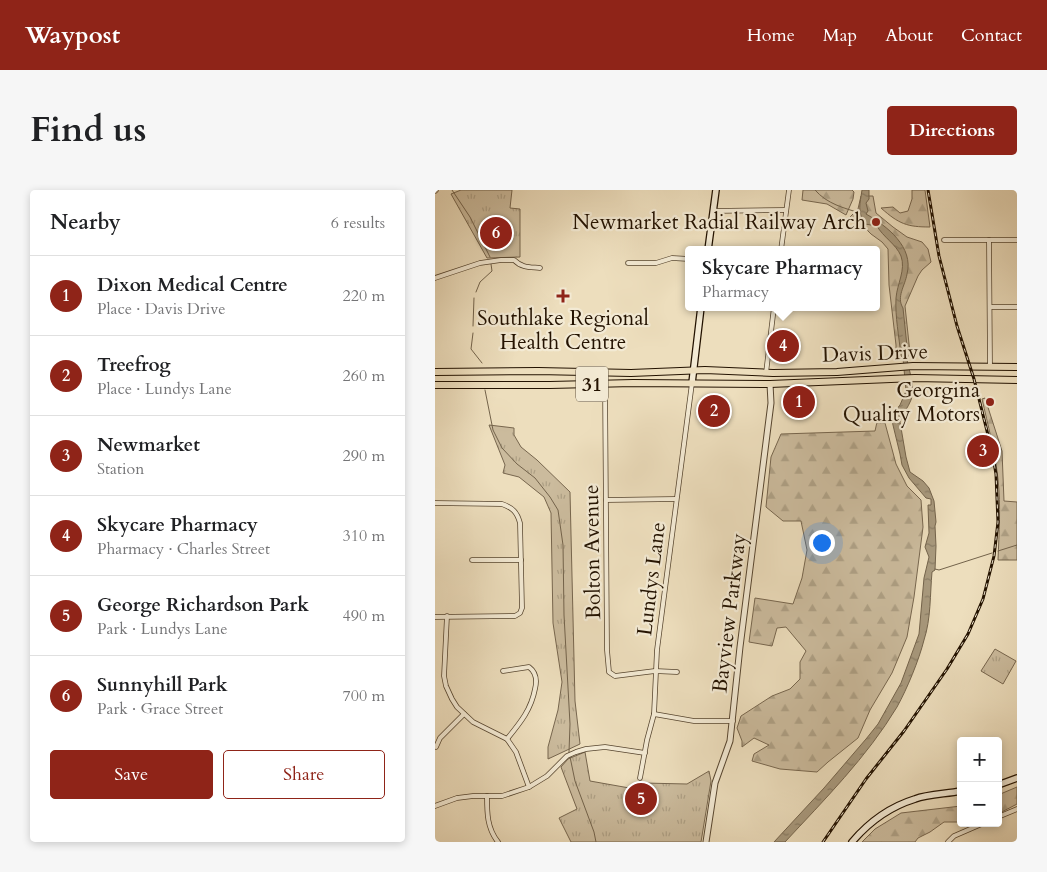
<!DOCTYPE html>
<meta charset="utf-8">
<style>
body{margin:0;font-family:Cardo,serif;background:#f6f6f6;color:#202124}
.controls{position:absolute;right:15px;bottom:15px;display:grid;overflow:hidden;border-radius:5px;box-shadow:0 2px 8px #0003}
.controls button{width:45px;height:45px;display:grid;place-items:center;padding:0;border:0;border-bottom:1px solid #e0e0e0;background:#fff;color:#202124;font:25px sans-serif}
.you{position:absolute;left:386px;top:352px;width:18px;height:18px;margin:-12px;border:4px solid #fff;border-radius:50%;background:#1a73e8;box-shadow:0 0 0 8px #1a73e833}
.badge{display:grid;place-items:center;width:32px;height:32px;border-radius:50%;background:#8f2418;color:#fff;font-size:16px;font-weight:700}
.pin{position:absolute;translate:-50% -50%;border:2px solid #fff;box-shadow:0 1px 5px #0006}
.popup{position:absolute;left:250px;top:56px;width:195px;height:65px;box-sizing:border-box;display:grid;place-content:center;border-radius:5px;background:#fff;filter:drop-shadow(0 1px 4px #0005);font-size:16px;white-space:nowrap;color:#757577}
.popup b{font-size:19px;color:#202124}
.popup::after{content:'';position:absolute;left:50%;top:100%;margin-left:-10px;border:10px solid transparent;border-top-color:#fff}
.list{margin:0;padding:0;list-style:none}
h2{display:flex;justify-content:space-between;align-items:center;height:65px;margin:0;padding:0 20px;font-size:21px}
h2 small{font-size:16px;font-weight:400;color:#757577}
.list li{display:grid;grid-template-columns:32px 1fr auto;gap:15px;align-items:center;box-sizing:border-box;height:80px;padding:0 20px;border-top:1px solid #e0e0e0}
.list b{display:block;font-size:19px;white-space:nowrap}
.list p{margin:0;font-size:16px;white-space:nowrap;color:#757577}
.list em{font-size:16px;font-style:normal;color:#757577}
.actions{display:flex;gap:10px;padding:15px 20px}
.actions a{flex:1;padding:11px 0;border:1px solid #8f2418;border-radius:5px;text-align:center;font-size:18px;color:#8f2418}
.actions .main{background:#8f2418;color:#fff}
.map{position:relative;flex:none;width:582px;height:652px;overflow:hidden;border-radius:5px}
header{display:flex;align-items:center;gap:30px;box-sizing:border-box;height:70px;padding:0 25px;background:#8f2418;color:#fff}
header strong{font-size:24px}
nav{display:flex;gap:28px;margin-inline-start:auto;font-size:18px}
.intro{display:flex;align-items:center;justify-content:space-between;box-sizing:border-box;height:120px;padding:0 30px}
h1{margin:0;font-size:35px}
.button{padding:12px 22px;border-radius:5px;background:#8f2418;color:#fff;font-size:18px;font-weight:700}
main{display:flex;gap:30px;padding:0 30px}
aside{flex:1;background:#fff;border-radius:5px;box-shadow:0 2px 8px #0003}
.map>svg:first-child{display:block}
</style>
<header>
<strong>Waypost</strong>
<nav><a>Home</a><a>Map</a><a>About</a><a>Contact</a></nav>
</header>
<div class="intro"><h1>Find us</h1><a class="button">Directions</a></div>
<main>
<aside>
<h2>Nearby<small>6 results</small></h2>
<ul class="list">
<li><span class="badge">1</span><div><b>Dixon Medical Centre</b><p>Place · Davis Drive</p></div><em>220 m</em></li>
<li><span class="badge">2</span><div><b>Treefrog</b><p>Place · Lundys Lane</p></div><em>260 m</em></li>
<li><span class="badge">3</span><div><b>Newmarket</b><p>Station</p></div><em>290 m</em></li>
<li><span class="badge">4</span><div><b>Skycare Pharmacy</b><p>Pharmacy · Charles Street</p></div><em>310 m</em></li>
<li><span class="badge">5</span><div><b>George Richardson Park</b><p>Park · Lundys Lane</p></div><em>490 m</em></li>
<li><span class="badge">6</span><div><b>Sunnyhill Park</b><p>Park · Grace Street</p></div><em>700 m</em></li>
</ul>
<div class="actions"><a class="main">Save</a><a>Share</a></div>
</aside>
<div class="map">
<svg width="582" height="652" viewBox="0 0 582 652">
<defs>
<pattern id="forest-firs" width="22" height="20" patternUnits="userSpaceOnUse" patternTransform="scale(1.25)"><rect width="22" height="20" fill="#cbbb9d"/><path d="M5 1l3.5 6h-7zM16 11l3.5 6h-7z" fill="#aea085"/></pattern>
<pattern id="park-tufts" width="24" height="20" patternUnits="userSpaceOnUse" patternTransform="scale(1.25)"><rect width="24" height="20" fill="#cbbb9d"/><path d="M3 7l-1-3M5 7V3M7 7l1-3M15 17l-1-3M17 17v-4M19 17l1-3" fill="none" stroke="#aea085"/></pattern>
<pattern id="water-ripples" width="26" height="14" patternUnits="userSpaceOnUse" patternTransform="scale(1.25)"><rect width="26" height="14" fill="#a8997d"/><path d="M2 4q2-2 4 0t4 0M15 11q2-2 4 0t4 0" fill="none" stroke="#887b64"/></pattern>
</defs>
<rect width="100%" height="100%" fill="#eddebd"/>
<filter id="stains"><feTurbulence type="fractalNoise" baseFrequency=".004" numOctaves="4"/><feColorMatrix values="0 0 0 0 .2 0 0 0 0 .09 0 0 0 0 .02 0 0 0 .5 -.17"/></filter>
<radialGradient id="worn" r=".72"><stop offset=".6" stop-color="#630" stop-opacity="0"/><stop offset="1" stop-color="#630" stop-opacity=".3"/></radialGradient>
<!-- forest -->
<g fill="url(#forest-firs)" stroke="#77664e">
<path d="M368 0H417L419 2 418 9 411 25 392 14 367 10Z"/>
<path d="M477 0H490L495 37C472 37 464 34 446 18L458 17 465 23 473 21 477 9Z"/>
<path d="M426 6H438L441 23 458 37 472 47 487 52 493 59 496 72 487 80 483 86 470 116 475 163 461 162V155L454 95 453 59 447 52 436 44 428 36 415 27 423 19Z"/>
<path d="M550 208 567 261 569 311 582 312V370H563C564 343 566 316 563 289 560 262 553 235 547 209Z"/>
<path d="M442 232 450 233 461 274 472 296 486 310 488 337 479 407 472 447 457 483 435 520 423 548 393 572 382 582 345 579 317 571 319 564 334 555 319 548 307 557V551L302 538 306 526 337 506 355 499 365 489V472L371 461 351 437 342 438 337 456 314 452 320 408 358 414 367 388 372 360 366 331H348L331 317 336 267 346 244 440 241Z"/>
<path d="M582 597V614L563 624V605Z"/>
<path d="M526 616V632H509L495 642 483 648 480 652H427L440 639 466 623Z"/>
</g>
<!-- park -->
<g fill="url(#park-tufts)" stroke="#77664e">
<path d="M26 0H77L75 18 85 19V67L52 68 16 4Z"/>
<path d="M54 235 79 238V245L86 257 102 270 135 302 140 511 145 554 113 569V557L123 520 127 492 118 433 116 323 109 307 84 287 68 283 70 275Z"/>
<path d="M560 459 581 471 568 494 546 481Z"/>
<path d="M150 562 155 591 200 599 208 593 252 594 274 581 276 591 266 652H136L124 628 142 619 126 577 133 569Z"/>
</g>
<!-- water -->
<path fill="url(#water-ripples)" stroke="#73634b" d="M427 0H434V9L431 13 433 21 431 24C452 36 479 57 472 84 470 96 461 107 468 118L473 166 472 170C475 183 480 198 476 210 473 218 467 224 465 232L471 267 475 282 488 291 494 298 499 311 501 332 500 336 501 356 500 380 497 382C495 404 496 429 489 450 484 470 472 499 462 517 432 567 389 610 350 652H339L389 598 431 549 443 534 466 493 484 444 489 388 494 367 490 357 494 343 493 315H496V309L491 308 474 288 467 275 465 264 457 231 460 221 465 215 471 201 468 168 466 166C464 146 460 127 461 108 462 94 471 80 466 66 461 54 448 47 442 36L430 34C422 21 425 14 427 0Z"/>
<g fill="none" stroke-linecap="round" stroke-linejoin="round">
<!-- stream -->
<g stroke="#73634b" stroke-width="1">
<path d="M17 0 35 27 55 67"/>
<path d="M380 0C392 14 409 18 425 23"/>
<path d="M41 102 45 92 57 81 56 74"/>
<path d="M38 136 39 108"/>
<path d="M38 143 36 159 47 173"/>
<path d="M50 200 58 240 67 258 82 274 100 288 115 307 123 320 128 355 129 425 135 534 134 562 140 591 159 642 161 652"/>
<path d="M563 361 582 355"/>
<path d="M500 379 504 380 557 363"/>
</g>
<!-- minor casing -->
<g stroke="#56452f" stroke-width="5.5">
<g id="minor">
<path d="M0 1 1 0"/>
<path d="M278 21 351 20"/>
<path d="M509 50H582"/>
<path d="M554 50 555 177"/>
<path d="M346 60 354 0"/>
<path d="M193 73H221L237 68 254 69"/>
<path d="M0 88 45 73 66 70H79C87 78 95 77 105 78"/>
<path d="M555 117H582"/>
<path d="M331 183 339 117"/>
<path d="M170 193 172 460 174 482 180 486 220 481 242 482"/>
<path d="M171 310 241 309"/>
<path d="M0 313 67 314C78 318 82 322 85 333L87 418 85 423 80 426 0 427"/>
<path d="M37 370H86"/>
<path d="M12 426 9 486 11 496 17 509 22 517 38 532 72 549 81 562 94 597"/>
<path d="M68 481 94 477C102 483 102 491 100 499 96 520 85 533 72 549"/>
<path d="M219 524 259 531H298"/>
<path d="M1 557 5 548 29 524"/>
<path d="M205 588 212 550 219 524 222 460 257 193"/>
<path d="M52 606C52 623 52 638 63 652"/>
<path d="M0 616 22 608 38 606H67L94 597 112 586 132 566 141 562 151 559 170 557 210 563"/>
<path d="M563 627 582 619"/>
<path d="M513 652 519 646 549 633"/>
</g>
</g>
<!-- tertiary casing -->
<g stroke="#56452f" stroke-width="7">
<path id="tertiary" d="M271 652 280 593 295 551 305 457 336 213 335 194"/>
</g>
<!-- secondary casing -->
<g stroke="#231200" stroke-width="8">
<g id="secondary">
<path d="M273 60 281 0"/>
<path d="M257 193 266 117"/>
<path d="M563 595 582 588"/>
<path d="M417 652C434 632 454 617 480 609 493 604 511 604 526 601"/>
</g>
</g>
<!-- primary casing -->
<g stroke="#231200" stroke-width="8">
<g id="primary">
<path d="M0 182 103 181 196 183 270 180 338 183 402 182 478 176 582 177"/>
<path d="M0 195H115L198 193 335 194 480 188 582 190"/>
</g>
</g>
<!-- minor -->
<use href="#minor" stroke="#f3ead4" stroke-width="4"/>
<!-- tertiary -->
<use href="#tertiary" stroke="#f3ead4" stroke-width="5"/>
<!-- secondary -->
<use href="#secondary" stroke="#f3ead4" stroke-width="5.5"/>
<!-- primary -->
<use href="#primary" stroke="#eddebd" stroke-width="6"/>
<!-- rail casing -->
<g stroke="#231200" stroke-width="3">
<path id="rail" d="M388 652 431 589 469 541 512 479 533 444 548 409 559 366 563 332 561 284 557 261 539 189 522 136 504 66 493 0"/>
</g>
<!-- rail -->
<use href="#rail" stroke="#f3ead4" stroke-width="1" stroke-dasharray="4" stroke-linecap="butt"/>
</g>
<!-- markers -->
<g fill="#8f2418" stroke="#f3ead4" stroke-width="2">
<circle cx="441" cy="32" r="5"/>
<path d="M125.5 98.5h5v5h5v5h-5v5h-5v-5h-5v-5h5z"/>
<circle cx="555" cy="212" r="5"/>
</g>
<g text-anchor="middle" stroke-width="4.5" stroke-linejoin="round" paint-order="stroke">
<!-- shield labels -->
<rect fill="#f3ead4" stroke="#615340" stroke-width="1" x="141" y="176.5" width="32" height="35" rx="4"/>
<g font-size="20" font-weight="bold" fill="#231200">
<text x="157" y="201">31</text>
</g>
<!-- poi labels -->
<g font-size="21" fill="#231200" stroke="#f3ead4" text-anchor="end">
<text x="431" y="39">Newmarket Radial Railway Arch</text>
<text x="128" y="135" text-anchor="middle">Southlake Regional<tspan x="128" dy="24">Health Centre</tspan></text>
<text x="545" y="207">Georgina<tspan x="545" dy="24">Quality Motors</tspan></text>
</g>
<!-- street labels -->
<g font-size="21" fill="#231200" stroke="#f3ead4">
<text transform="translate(440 163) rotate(-2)" y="7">Davis Drive</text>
<text transform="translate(157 362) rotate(-91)" y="7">Bolton Avenue</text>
<text transform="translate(216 389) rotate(-83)" y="7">Lundys Lane</text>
<text transform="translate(294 423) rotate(-83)" y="7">Bayview Parkway</text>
</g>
</g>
<rect width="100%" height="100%" filter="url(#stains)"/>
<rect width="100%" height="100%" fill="url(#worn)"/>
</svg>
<div class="controls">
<button>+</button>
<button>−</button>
</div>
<div class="you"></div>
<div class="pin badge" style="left:364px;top:212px">1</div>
<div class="pin badge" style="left:279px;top:221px">2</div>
<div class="pin badge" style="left:548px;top:261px">3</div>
<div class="pin badge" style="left:348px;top:156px">4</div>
<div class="popup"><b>Skycare Pharmacy</b>Pharmacy</div>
<div class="pin badge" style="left:206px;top:609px">5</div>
<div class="pin badge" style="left:61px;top:43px">6</div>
</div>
</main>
